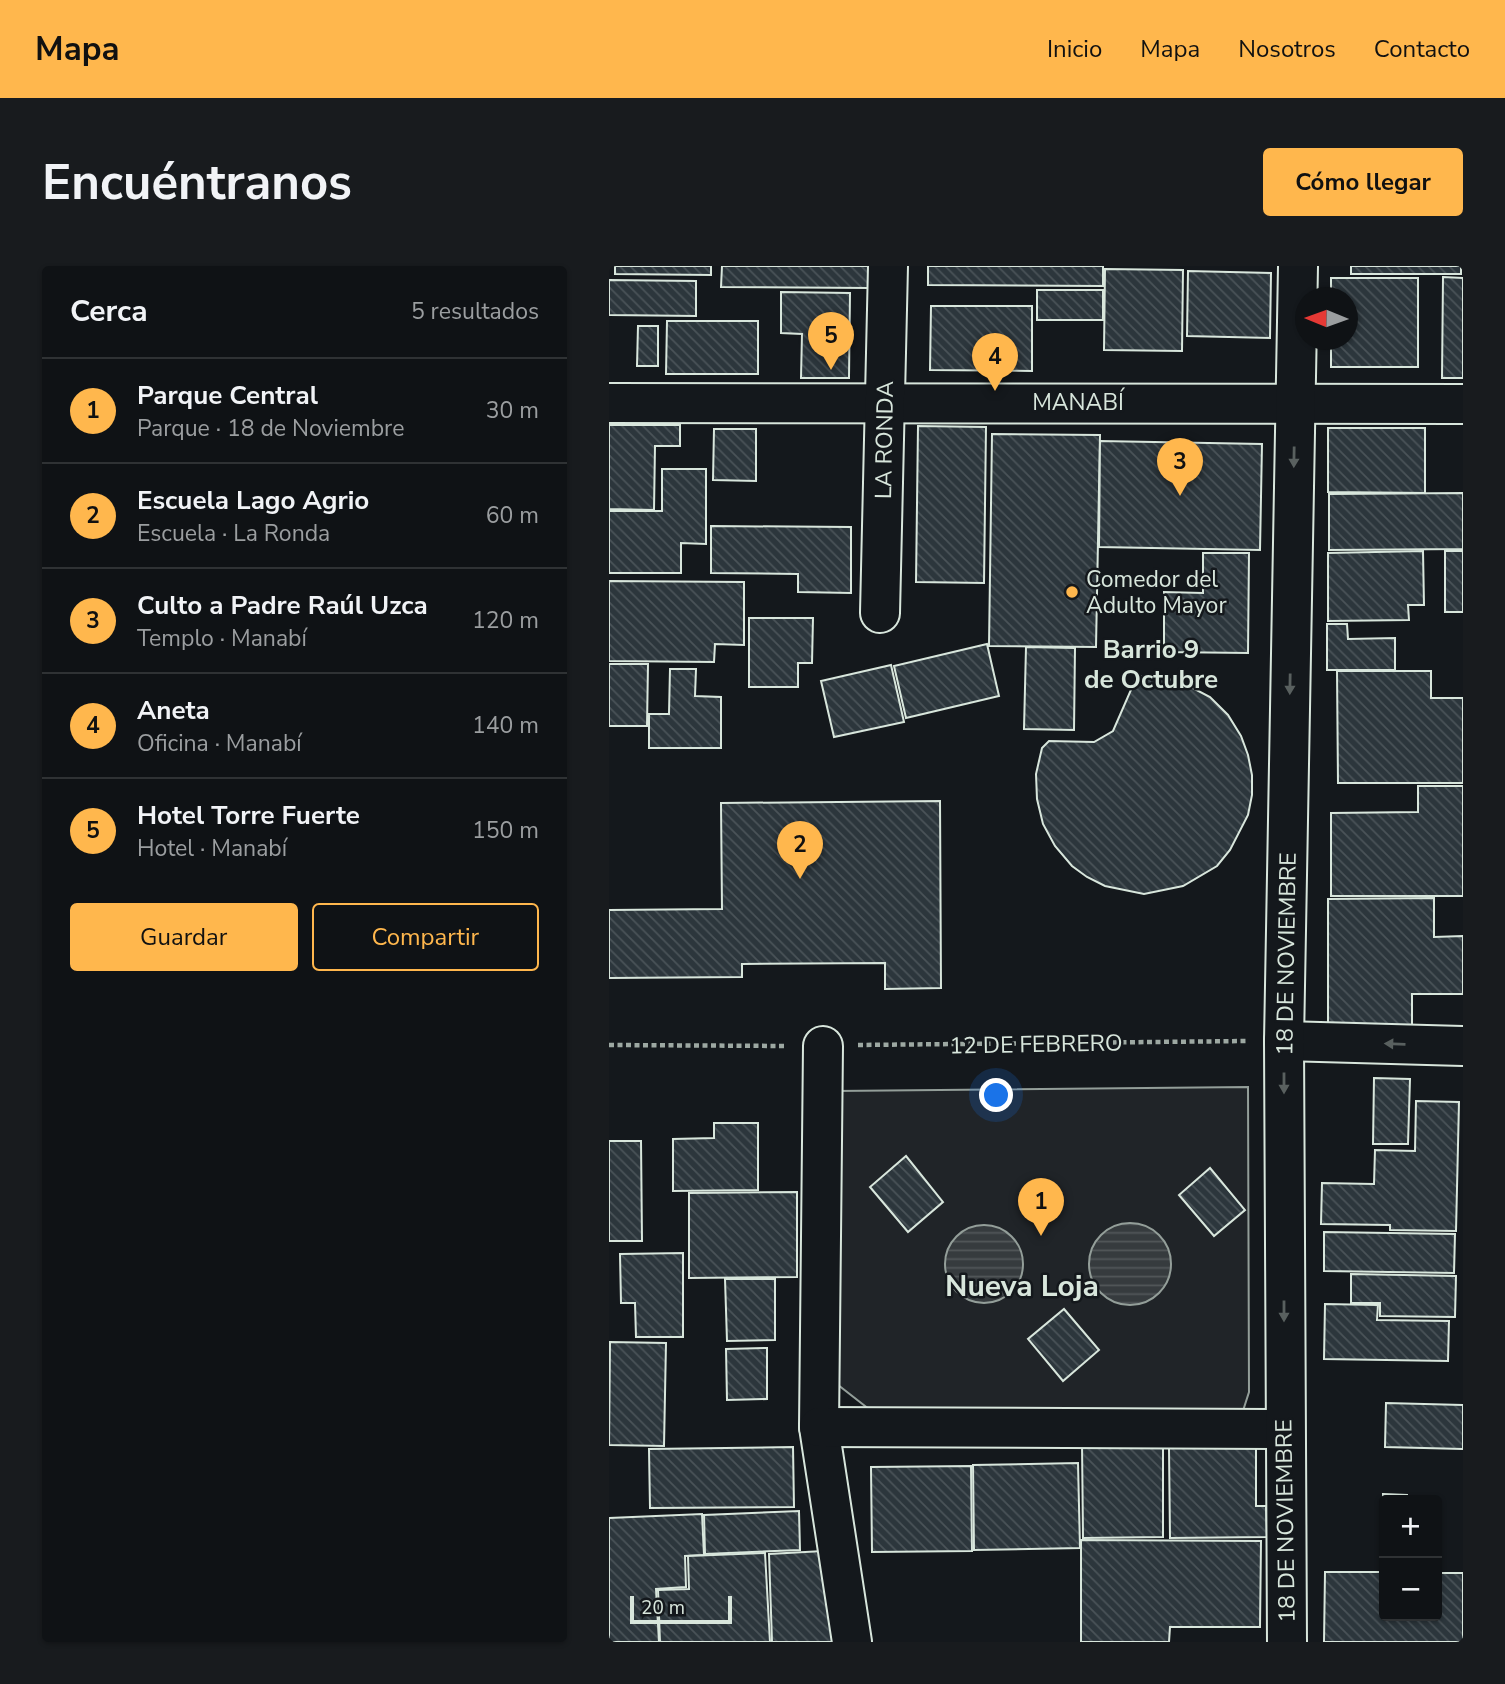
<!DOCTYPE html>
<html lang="es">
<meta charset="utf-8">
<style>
body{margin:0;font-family:"Nunito Sans",sans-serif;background:#181b1e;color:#f1f3f6}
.controls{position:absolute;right:21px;bottom:21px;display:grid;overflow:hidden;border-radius:7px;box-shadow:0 2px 5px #0004}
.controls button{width:63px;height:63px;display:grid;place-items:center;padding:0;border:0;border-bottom:2px solid #2f3234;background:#0f1215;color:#f1f3f6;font:35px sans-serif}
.compass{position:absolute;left:686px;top:21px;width:63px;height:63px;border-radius:50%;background:#0f1215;box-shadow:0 2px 5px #0004;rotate:271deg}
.scale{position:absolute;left:21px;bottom:18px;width:102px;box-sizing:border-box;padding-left:7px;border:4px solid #d8e6dc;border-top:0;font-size:19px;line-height:24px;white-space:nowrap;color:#d8e6dc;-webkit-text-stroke:5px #14181c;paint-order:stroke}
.you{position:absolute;left:388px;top:830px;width:24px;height:24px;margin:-18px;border:5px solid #fff;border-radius:50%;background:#1a73e8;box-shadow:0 0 0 10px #1a73e833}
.badge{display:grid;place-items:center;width:46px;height:46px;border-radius:50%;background:#ffb74d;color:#111;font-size:23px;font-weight:700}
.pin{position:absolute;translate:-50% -58px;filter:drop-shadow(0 2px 4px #0008)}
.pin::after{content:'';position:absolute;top:37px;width:24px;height:21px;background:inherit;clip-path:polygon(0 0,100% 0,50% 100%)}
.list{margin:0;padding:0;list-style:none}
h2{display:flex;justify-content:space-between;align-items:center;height:91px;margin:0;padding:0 28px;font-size:30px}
h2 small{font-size:23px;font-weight:400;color:#9b9ea0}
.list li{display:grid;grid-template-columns:46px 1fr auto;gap:21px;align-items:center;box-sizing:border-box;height:105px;padding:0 28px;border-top:2px solid #2f3234}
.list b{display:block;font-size:26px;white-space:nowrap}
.list p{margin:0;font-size:23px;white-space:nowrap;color:#9b9ea0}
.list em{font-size:23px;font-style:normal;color:#9b9ea0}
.actions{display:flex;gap:14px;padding:21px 28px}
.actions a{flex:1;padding:16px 0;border:2px solid #ffb74d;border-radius:7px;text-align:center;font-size:24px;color:#ffb74d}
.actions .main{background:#ffb74d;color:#111}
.map{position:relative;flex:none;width:854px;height:1376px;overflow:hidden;border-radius:7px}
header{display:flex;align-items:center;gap:42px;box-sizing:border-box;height:98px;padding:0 35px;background:#ffb74d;color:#111}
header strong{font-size:33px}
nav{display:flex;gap:38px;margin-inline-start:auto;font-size:24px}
.intro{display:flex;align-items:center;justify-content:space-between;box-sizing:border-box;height:168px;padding:0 42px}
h1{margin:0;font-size:49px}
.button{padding:18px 32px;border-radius:7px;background:#ffb74d;color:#111;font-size:24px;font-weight:700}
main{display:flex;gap:42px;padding:0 42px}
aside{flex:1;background:#0f1215;border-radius:7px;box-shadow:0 2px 5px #0004}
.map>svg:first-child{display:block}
</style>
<header>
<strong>Mapa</strong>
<nav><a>Inicio</a><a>Mapa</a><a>Nosotros</a><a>Contacto</a></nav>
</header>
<div class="intro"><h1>Encuéntranos</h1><a class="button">Cómo llegar</a></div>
<main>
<aside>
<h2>Cerca<small>5 resultados</small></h2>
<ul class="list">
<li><span class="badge">1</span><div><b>Parque Central</b><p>Parque · 18 de Noviembre</p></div><em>30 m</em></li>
<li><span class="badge">2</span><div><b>Escuela Lago Agrio</b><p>Escuela · La Ronda</p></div><em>60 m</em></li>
<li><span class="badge">3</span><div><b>Culto a Padre Raúl Uzca</b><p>Templo · Manabí</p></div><em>120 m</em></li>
<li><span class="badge">4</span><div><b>Aneta</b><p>Oficina · Manabí</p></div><em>140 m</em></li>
<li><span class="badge">5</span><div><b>Hotel Torre Fuerte</b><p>Hotel · Manabí</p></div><em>150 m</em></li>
</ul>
<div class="actions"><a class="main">Guardar</a><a>Compartir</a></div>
</aside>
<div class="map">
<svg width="854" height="1376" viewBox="0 0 854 1376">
<defs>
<pattern id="water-rules" width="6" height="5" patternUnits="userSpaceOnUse" patternTransform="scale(1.75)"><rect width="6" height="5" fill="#363b3e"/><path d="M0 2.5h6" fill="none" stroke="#525759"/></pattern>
<pattern id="building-back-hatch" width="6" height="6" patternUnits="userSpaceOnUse" patternTransform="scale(1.75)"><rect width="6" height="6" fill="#2c363c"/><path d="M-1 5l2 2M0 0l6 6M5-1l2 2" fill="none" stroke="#4a5358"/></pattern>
</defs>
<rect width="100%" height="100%" fill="#14181c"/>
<!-- park -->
<path fill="#202428" stroke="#939e99" stroke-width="2" d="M639 821 640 1126 632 1151 265 1147 224 1115 226 825Z"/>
<!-- water -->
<g fill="url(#water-rules)" stroke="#939e99" stroke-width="2">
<circle cx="521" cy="998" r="41"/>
<circle cx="375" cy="998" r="39"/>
</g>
<!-- building -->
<g fill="url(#building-back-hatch)" stroke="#d8e6dc" stroke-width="2">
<path d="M6 0H102V9L6 8Z"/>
<path d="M113 0H260V22L112 21Z"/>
<path d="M319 0H494V20L319 19Z"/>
<rect x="742" y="0" width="110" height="8"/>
<path d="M496 3 574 4 573 85 495 84Z"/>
<path d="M579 5 662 7 661 72 578 70Z"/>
<path d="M834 11 854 12V112H833Z"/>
<path d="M722 12H809V101H722V74H738V32H722Z"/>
<path d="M0 14 87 15V50L0 49Z"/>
<rect x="428" y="24" width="66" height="30"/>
<path d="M172 26 241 27 240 112H192L193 68 172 67Z"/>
<path d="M322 40H423V105L321 104Z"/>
<path d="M58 55H149V108H57Z"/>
<path d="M29 60H49V100H28Z"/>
<path d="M0 159H71V180H46L45 244 0 243Z"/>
<path d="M309 160 377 161 375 317 307 316Z"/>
<path d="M719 162H816V227L719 226Z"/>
<path d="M105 163H147V215L104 214Z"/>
<path d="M383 168 491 169 487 381 380 380Z"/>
<path d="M491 175 653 178 651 284 490 281Z"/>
<path d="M53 203H97V278L72 277V307H0V245H53Z"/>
<path d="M854 227V283L720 284V228Z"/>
<path d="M102 260 242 261V327L189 326V308L102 307Z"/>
<path d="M814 285 815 339H799L800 354 719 355V287Z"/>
<rect x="836" y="285" width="18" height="61"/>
<path d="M594 287H640L639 387 555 386V326L594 327Z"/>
<path d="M0 315 135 316V379L106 378 105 396 0 395Z"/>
<path d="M140 352H204L203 397H189V421H140Z"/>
<path d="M718 358H738L739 373 786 372V404H718Z"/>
<path d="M378 378 390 430 297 452 285 400Z"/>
<path d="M417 381 466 382 465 464 415 463Z"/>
<path d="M0 398H39L38 460H0Z"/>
<path d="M282 399 295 456 225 471 212 415Z"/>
<path d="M61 403H87L86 430 112 431V482H40V448H60Z"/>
<path d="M728 405H822V432H854V517H729Z"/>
<path d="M528 410 554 411 578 419 601 431 619 449 632 470 639 489 643 509V529L639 549 621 584 608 600 574 620 535 628 496 620 478 611 463 600 446 580 434 558 428 533 427 508 433 482 440 475 485 476 504 465Z"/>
<path d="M809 520H854V630H722V547L809 546Z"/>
<path d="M331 535 332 722 276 723V697L133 698V711L0 712V644L113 643 112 537Z"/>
<path d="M825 632V671L854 670V728H803V759H719V633Z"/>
<path d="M765 812 801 813 799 878H764Z"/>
<path d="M807 835 850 836 847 965 781 964V959L712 958 713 917 765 918 766 884 806 885Z"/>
<path d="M105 857H149V924L64 925V873L105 872Z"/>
<path d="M0 875H32L33 975H0Z"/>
<path d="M297 890 334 936 299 966 261 921Z"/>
<path d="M601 902 636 944 605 970 570 929Z"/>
<path d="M188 926V1011L80 1012V927Z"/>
<path d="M715 966 846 968 845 1007 715 1005Z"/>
<path d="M74 987V1071H27L26 1037H12L11 988Z"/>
<path d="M742 1008 847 1010 846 1051 771 1050V1037H742Z"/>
<path d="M116 1013H166V1074L118 1075Z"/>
<path d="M716 1038 769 1039 768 1054 840 1055 839 1095 715 1093Z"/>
<path d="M455 1043 490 1084 454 1115 419 1073Z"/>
<path d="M1 1076 57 1077 55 1180 0 1179Z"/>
<path d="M158 1082V1133L118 1134 117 1083Z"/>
<path d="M777 1137 854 1139V1183L776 1181Z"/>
<path d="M473 1177H554V1271L474 1272Z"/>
<path d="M184 1181 185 1241 41 1242 40 1183Z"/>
<path d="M647 1181V1240H657L658 1271 561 1272 560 1182Z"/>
<path d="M469 1197 471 1282 365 1284 364 1199Z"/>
<path d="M362 1200 363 1285 263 1286 262 1201Z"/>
<path d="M774 1228 798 1229V1234H775V1257Z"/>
<path d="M190 1245 191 1284 96 1288 95 1249Z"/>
<path d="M93 1248 95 1289 76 1290 77 1321 47 1323 50 1376H0V1252Z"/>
<path d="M472 1274 652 1275 651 1361H561L560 1376H472Z"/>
<path d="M214 1285 228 1376H163L160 1288Z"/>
<path d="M156 1287 161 1376H51L49 1324 80 1323 79 1290Z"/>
<path d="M716 1306H775V1350H828V1307H854V1376H715Z"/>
</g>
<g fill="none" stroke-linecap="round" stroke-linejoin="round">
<!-- minor casing -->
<g stroke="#d8e6dc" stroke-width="42">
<g id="minor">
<path d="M0 137 854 138"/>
<path d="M271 347 279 0"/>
<path d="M675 775 854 780"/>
<path d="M214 780 210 1161 243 1376"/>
<path d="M210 1161 675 1163"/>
<path d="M678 1376 675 775 689 0"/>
</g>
</g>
<!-- path -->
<g stroke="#9da8a2" stroke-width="4.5" stroke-dasharray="5 3.5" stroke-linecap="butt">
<path d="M0 779 178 780"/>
<path d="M249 779 640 775"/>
</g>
<!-- minor -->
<use href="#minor" stroke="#14181c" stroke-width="38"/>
</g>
<!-- one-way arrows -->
<defs><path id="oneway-solid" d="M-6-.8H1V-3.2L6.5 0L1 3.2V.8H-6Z" transform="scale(1.75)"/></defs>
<g fill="#59605f">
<use href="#oneway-solid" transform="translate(685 191) rotate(91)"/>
<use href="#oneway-solid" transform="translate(681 418) rotate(91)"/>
<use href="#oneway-solid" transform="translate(786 778) rotate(-178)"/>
<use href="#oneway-solid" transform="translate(675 817) rotate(90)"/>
<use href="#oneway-solid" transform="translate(675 1045) rotate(90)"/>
</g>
<!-- markers -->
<circle fill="#ffb74d" stroke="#14181c" stroke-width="2.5" cx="463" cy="326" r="7"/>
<g text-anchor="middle" stroke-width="5" stroke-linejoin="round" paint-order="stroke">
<!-- street labels -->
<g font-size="23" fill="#d8e6dc" stroke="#14181c">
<text x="469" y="144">MANABÍ</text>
<text transform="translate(275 174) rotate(-89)" y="8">LA RONDA</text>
<text transform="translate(677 688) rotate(-89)" y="8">18 DE NOVIEMBRE</text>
<text transform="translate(427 778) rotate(-1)" y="8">12 DE FEBRERO</text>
<text transform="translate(676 1255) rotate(-91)" y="8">18 DE NOVIEMBRE</text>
</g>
<!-- poi labels -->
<g font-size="23" fill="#d8e6dc" stroke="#14181c" text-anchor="start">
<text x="477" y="321">Comedor del<tspan x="477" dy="26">Adulto Mayor</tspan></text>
</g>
<!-- quarter labels -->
<g font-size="26" font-weight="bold" fill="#d8e6dc" stroke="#14181c">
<text x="542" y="392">Barrio 9<tspan x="542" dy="30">de Octubre</tspan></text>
</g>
<!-- district labels -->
<g font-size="30" font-weight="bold" fill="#d8e6dc" stroke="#14181c">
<text x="413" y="1030">Nueva Loja</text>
</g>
</g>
</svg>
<div class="controls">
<button>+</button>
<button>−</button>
</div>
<svg class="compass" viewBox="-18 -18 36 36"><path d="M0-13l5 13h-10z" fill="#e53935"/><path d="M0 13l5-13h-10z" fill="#9b9ea0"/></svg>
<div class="scale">20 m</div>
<div class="you"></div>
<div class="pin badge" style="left:432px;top:970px">1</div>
<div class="pin badge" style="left:191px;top:613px">2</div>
<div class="pin badge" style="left:571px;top:230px">3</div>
<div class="pin badge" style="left:386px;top:125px">4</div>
<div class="pin badge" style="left:222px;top:104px">5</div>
</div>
</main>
